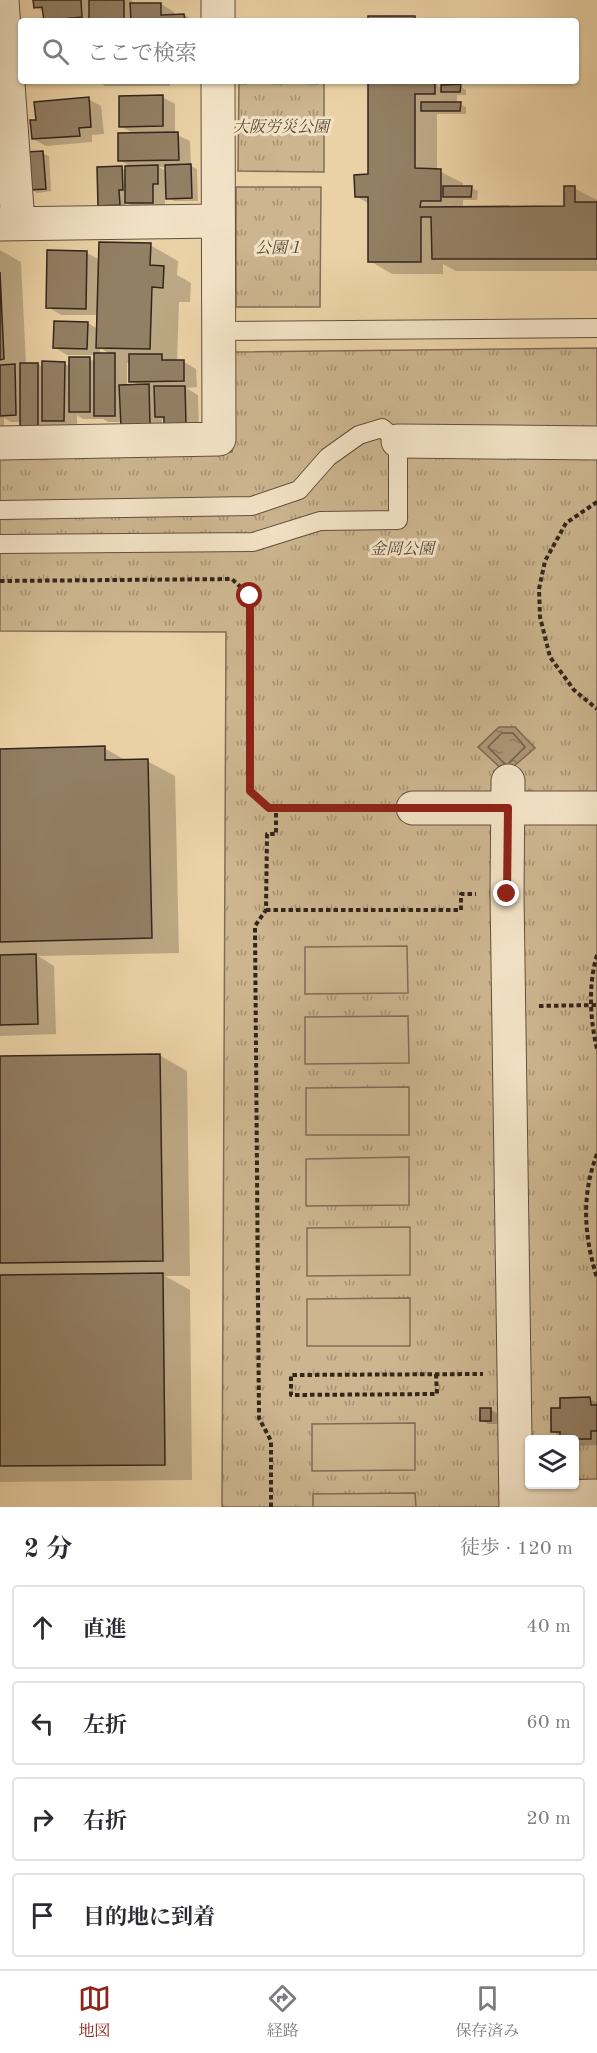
<!DOCTYPE html>
<html lang="ja">
<meta charset="utf-8">
<style>
body{margin:0;font-family:"Old Standard TT","Noto Serif JP",serif;background:#f7f7f7;color:#2b2b33}
.controls{position:absolute;right:18px;bottom:18px;display:grid;overflow:hidden;border-radius:6px;box-shadow:0 2px 4px #0004}
.controls button{width:54px;height:54px;display:grid;place-items:center;padding:0;border:0;border-bottom:2px solid #e1e1e2;background:#fff;color:#2b2b33;font:30px sans-serif}
.stop{position:absolute;width:18px;height:18px;margin:-14px;border:4px solid #8f2418;border-radius:50%;background:#fff}
.stop.end{background:#8f2418;border-color:#fff;box-shadow:0 2px 6px #0008}
.list{margin:0;padding:0;list-style:none}
h2{display:flex;justify-content:space-between;align-items:center;height:78px;margin:0;padding:0 24px;font-size:26px}
h2 small{font-size:20px;font-weight:400;color:#7c7c81}
.list li{display:grid;grid-template-columns:39px 1fr auto;gap:18px;align-items:center;box-sizing:border-box;height:84px;margin:0 12px 12px;padding:0 12px;border:2px solid #e1e1e2;border-radius:6px}
.list b{display:block;font-size:22px;white-space:nowrap}
.list em{font-size:20px;font-style:normal;color:#7c7c81}
.icon{flex:none;width:33px;height:33px;fill:none;stroke:currentColor;stroke-width:2;stroke-linecap:round;stroke-linejoin:round}
.map{position:relative;flex:none;width:597px;height:1507px;overflow:hidden}
.search{position:absolute;background:#fff;box-shadow:0 2px 4px #0004;left:18px;right:18px;top:18px;height:66px;display:flex;align-items:center;gap:15px;box-sizing:border-box;padding:0 21px;border-radius:6px;color:#7c7c81;font-size:22px}
.sheet{height:462px;background:#fff}
nav{display:flex;justify-content:space-around;align-items:center;box-sizing:border-box;height:84px;border-top:2px solid #e1e1e2;background:#fff;font-size:16px;color:#7c7c81}
nav a{display:grid;justify-items:center;gap:3px}
nav .on{color:#8f2418}
.map>svg:first-child{display:block}
</style>
<div class="map">
<svg width="597" height="1507" viewBox="0 0 597 1507">
<defs>
<pattern id="park-tufts" width="24" height="20" patternUnits="userSpaceOnUse" patternTransform="scale(1.5)"><rect width="24" height="20" fill="#ccb58f"/><path d="M3 7l-1-3M5 7V3M7 7l1-3M15 17l-1-3M17 17v-4M19 17l1-3" fill="none" stroke="#a69374"/></pattern>
<pattern id="water-ripples" width="26" height="14" patternUnits="userSpaceOnUse" patternTransform="scale(1.5)"><rect width="26" height="14" fill="#ad9777"/><path d="M2 4q2-2 4 0t4 0M15 11q2-2 4 0t4 0" fill="none" stroke="#8e7b61"/></pattern>
</defs>
<rect width="100%" height="100%" fill="#ebd2a6"/>
<filter id="stains"><feTurbulence type="fractalNoise" baseFrequency=".00333" numOctaves="4"/><feColorMatrix values="0 0 0 0 .2 0 0 0 0 .09 0 0 0 0 .02 0 0 0 .5 -.17"/></filter>
<radialGradient id="worn" r=".72"><stop offset=".6" stop-color="#630" stop-opacity="0"/><stop offset="1" stop-color="#630" stop-opacity=".3"/></radialGradient>
<!-- park -->
<g fill="url(#park-tufts)" stroke="#806d56" stroke-width="1.5" fill-rule="evenodd">
<path d="M239 81H324V172L238 171Z"/>
<path d="M236 187H321L320 307H236Z"/>
<path d="M597 348V1507H222L226 632 0 631V455L232 452V352ZM530 1440H574V1484H530Z"/>
</g>
<!-- pitch -->
<g fill="#ccb58f" stroke="#806d56" stroke-width="1.5">
<path d="M407 946 408 993 305 994V947Z"/>
<path d="M408 1016 409 1063 305 1064V1017Z"/>
<path d="M409 1087V1135H306V1088Z"/>
<path d="M409 1157V1205L306 1206V1159Z"/>
<path d="M410 1227V1275L307 1276V1228Z"/>
<path d="M410 1298V1346H307V1299Z"/>
<path d="M415 1423V1470L312 1471V1424Z"/>
<path d="M415 1493 416 1507H313V1494Z"/>
</g>
<!-- water -->
<path fill="url(#water-ripples)" stroke="#7d6953" stroke-width="1.5" d="M499 727H515L535 748 506 773 478 747Z"/>
<!-- shadow -->
<g fill="#0003" fill-rule="evenodd">
<path d="M35 0H131L136 5 161 4 174 12V16L184 15 194 21H47L45 20 44 12 35 7Z"/>
<path d="M97 81H170V86H105Z"/>
<path d="M370 81H467H437V86L443 89 460 86 466 90V95H457V103L466 107V114H437V170L463 183V187L471 188 478 191 477 200H463V208H565L574 188 597 200V271H456L443 264V274H392L370 261 369 204 356 196 369 176Z"/>
<path d="M162 97 175 104V134L190 141 191 166 197 169 198 201H174L165 196V209L140 210 125 202V208L106 209 99 205 122 168 127 171 131 167 120 160 135 134 120 126ZM159 167H167V172Z"/>
<path d="M88 99 101 106 104 134 92 135V142L46 146 33 139 38 121Z"/>
<path d="M42 153 49 156 51 191 37 193 31 189Z"/>
<path d="M150 245 178 261 177 275 191 283 190 302H179L177 362H184L196 369 197 387 186 388 198 395 199 431 162 419V431L122 422H108L103 419H83L77 415V428H56L51 424V433H34L22 425 21 422H11L4 418V430L0 431V250L21 262 26 364H38L44 368 64 363 70 367 89 358 95 362V355H67L54 347 55 323H88L98 329V315H61L48 307 49 252 87 253 100 260ZM100 348 110 354H100ZM127 363H130L131 381 140 386H127Z"/>
<path d="M104 748 127 761H147L175 776 179 953 38 956 54 966 56 1034 0 1036V751Z"/>
<path d="M529 788 535 791 543 799 522 796Z"/>
<path d="M159 1055 187 1071 190 1276H165L190 1290 192 1480 0 1482V1057Z"/>
<path d="M590 1399 597 1403V1445L574 1446V1440H564L553 1431 562 1410Z"/>
<path d="M491 1410 497 1413V1424H488L482 1420Z"/>
</g>
<g fill="none" stroke-linecap="round" stroke-linejoin="round">
<!-- shore -->
<path stroke="#705e4a" stroke-width="1.5" d="M505 764 488 747 502 733H513L525 747 509 763"/>
</g>
<!-- building -->
<g fill="#937f64" stroke="#34251c" stroke-width="1.5">
<path d="M33 0H81L82 17 44 21 42 7 34 8Z"/>
<rect x="89" y="0" width="35" height="21"/>
<path d="M130 3H161V15L184 14 185 21H131Z"/>
<rect x="368" y="16" width="47" height="5"/>
<path d="M368 81 435 83V94H415V168L441 169V201H421L420 207 564 206V186H575V202H597V259H432L431 217H421V262H368V197H355L354 175 368 174Z"/>
<path d="M461 84 460 92H441V85Z"/>
<path d="M163 95V126L119 127V96Z"/>
<path d="M89 97 91 127 79 128 80 136 32 139 30 120H36L34 102Z"/>
<path d="M421 102H461L460 111H421Z"/>
<path d="M178 132 179 160 118 161V133Z"/>
<path d="M43 151 46 189 29 190 26 152Z"/>
<path d="M191 164 192 198 166 199 165 165Z"/>
<path d="M158 165V184H153V203H125V166Z"/>
<path d="M122 166 123 190H119L120 205 98 206 97 167Z"/>
<path d="M443 186H472L471 197H443Z"/>
<path d="M99 242 151 243 150 265 164 266 163 288 152 287 150 349 96 348Z"/>
<path d="M47 250 87 251 86 309 46 308Z"/>
<path d="M0 272 4 359 0 360Z"/>
<path d="M54 321 88 322 87 349 53 348Z"/>
<rect x="94" y="353" width="21" height="63"/>
<path d="M129 354H162V360H184V381L129 382Z"/>
<rect x="69" y="357" width="21" height="55"/>
<path d="M42 361 65 362 64 421H42Z"/>
<rect x="20" y="363" width="18" height="63"/>
<path d="M15 364 16 415 0 416V365Z"/>
<path d="M149 384 150 425 121 426 119 385Z"/>
<path d="M154 386H185L186 424 164 425V417H155Z"/>
<path d="M105 746V760L148 759 152 938 0 942V749Z"/>
<path d="M36 954 38 1024 0 1025V955Z"/>
<path d="M160 1054 163 1261 0 1263V1056Z"/>
<path d="M163 1273 165 1465 0 1466V1275Z"/>
<path d="M590 1397 591 1405H597V1431H591V1439H560V1432H551V1408H560V1398Z"/>
<rect x="480" y="1408" width="11" height="13"/>
</g>
<g fill="none" stroke-linecap="round" stroke-linejoin="round">
<!-- lane casing -->
<g stroke="#62503e" stroke-width="20">
<g id="lane">
<path d="M219 331 597 328"/>
<path d="M0 510 252 506 299 490 328 457 359 435 382 428 398 441V520L320 521 253 542 0 544"/>
</g>
</g>
<!-- street casing -->
<g stroke="#62503e" stroke-width="35">
<g id="street">
<path d="M2 0 18 223"/>
<path d="M218 0V21"/>
<path d="M0 224 218 221"/>
<path d="M398 441 597 443"/>
<path d="M0 443 219 439 218 81"/>
<path d="M508 781 507 894 516 1507"/>
<path d="M413 808H597"/>
<path d="M516 1498 597 1496"/>
</g>
</g>
<!-- path -->
<g stroke="#34251c" stroke-width="4" stroke-dasharray="4.5 3" stroke-linecap="butt">
<path d="M597 502 566 523 545 561 539 589 540 617 550 657 574 690 597 709"/>
<path d="M0 581 232 579 250 596V791L269 808H385"/>
<path d="M266 910H461V894H476"/>
<path d="M597 955C588 985 590 1019 597 1049"/>
<path d="M539 1006 597 1005"/>
<path d="M597 1154C581 1196 584 1236 597 1278"/>
<path d="M436 1374 437 1394 291 1395V1375L483 1374"/>
<path d="M271 1507V1441L259 1418 255 926 266 910 267 834H276V808"/>
</g>
<!-- lane -->
<use href="#lane" stroke="#f2e2c5" stroke-width="18"/>
<!-- street -->
<use href="#street" stroke="#f2e2c5" stroke-width="33"/>
</g>
<g fill="none" stroke-linecap="round" stroke-linejoin="round">
<!-- route -->
<path stroke="#8f2418" stroke-width="8" d="M250 596V791L269 808H508L507 894"/>
</g>
<g text-anchor="middle" stroke-width="6" stroke-linejoin="round" paint-order="stroke">
<!-- park labels -->
<g font-size="16" font-style="italic" fill="#5a4939" stroke="#f2e2c5">
<text x="281" y="132">大阪労災公園</text>
<text x="279" y="253">公園１</text>
<text x="402" y="554">金岡公園</text>
</g>
</g>
<rect width="100%" height="100%" filter="url(#stains)"/>
<rect width="100%" height="100%" fill="url(#worn)"/>
</svg>
<div class="controls">
<button><svg class="icon" aria-label="layers" viewBox="0 0 24 24"><path d="M12 4l9 5-9 5-9-5zM3 14l9 5 9-5"/></svg></button>
</div>
<div class="stop" style="left:250px;top:596px"></div>
<div class="stop end" style="left:507px;top:894px"></div>
<div class="search"><svg class="icon" aria-label="search" viewBox="0 0 24 24"><circle cx="10" cy="10" r="6"/><path d="M15 15l6 6"/></svg>ここで検索</div>
</div>
<section class="sheet">
<h2>2 分<small>徒歩 · 120 m</small></h2>
<ul class="list">
<li><svg class="icon" aria-label="ahead" viewBox="0 0 24 24"><path d="M12 20V5M6 11l6-6 6 6"/></svg><div><b>直進</b></div><em>40 m</em></li>
<li><svg class="icon" aria-label="left" viewBox="0 0 24 24"><path d="M17 20v-9H6M10 6l-5 5 5 5"/></svg><div><b>左折</b></div><em>60 m</em></li>
<li><svg class="icon" aria-label="right" viewBox="0 0 24 24"><path d="M7 20v-9h11M14 6l5 5-5 5"/></svg><div><b>右折</b></div><em>20 m</em></li>
<li><svg class="icon" aria-label="arrive" viewBox="0 0 24 24"><path d="M6 21V4h12l-3 4 3 4H6"/></svg><div><b>目的地に到着</b></div></li>
</ul>
</section>
<nav>
<a class="on"><svg class="icon" aria-label="map" viewBox="0 0 24 24"><path d="M3 6l6-2 6 2 6-2v14l-6 2-6-2-6 2zM9 4v14M15 6v14"/></svg>地図</a>
<a><svg class="icon" aria-label="directions" viewBox="0 0 24 24"><path d="M12 3l9 9-9 9-9-9zM9 14v-3h6M13 9l2 2-2 2"/></svg>経路</a>
<a><svg class="icon" aria-label="saved" viewBox="0 0 24 24"><path d="M7 4h10v16l-5-4-5 4z"/></svg>保存済み</a>
</nav>
